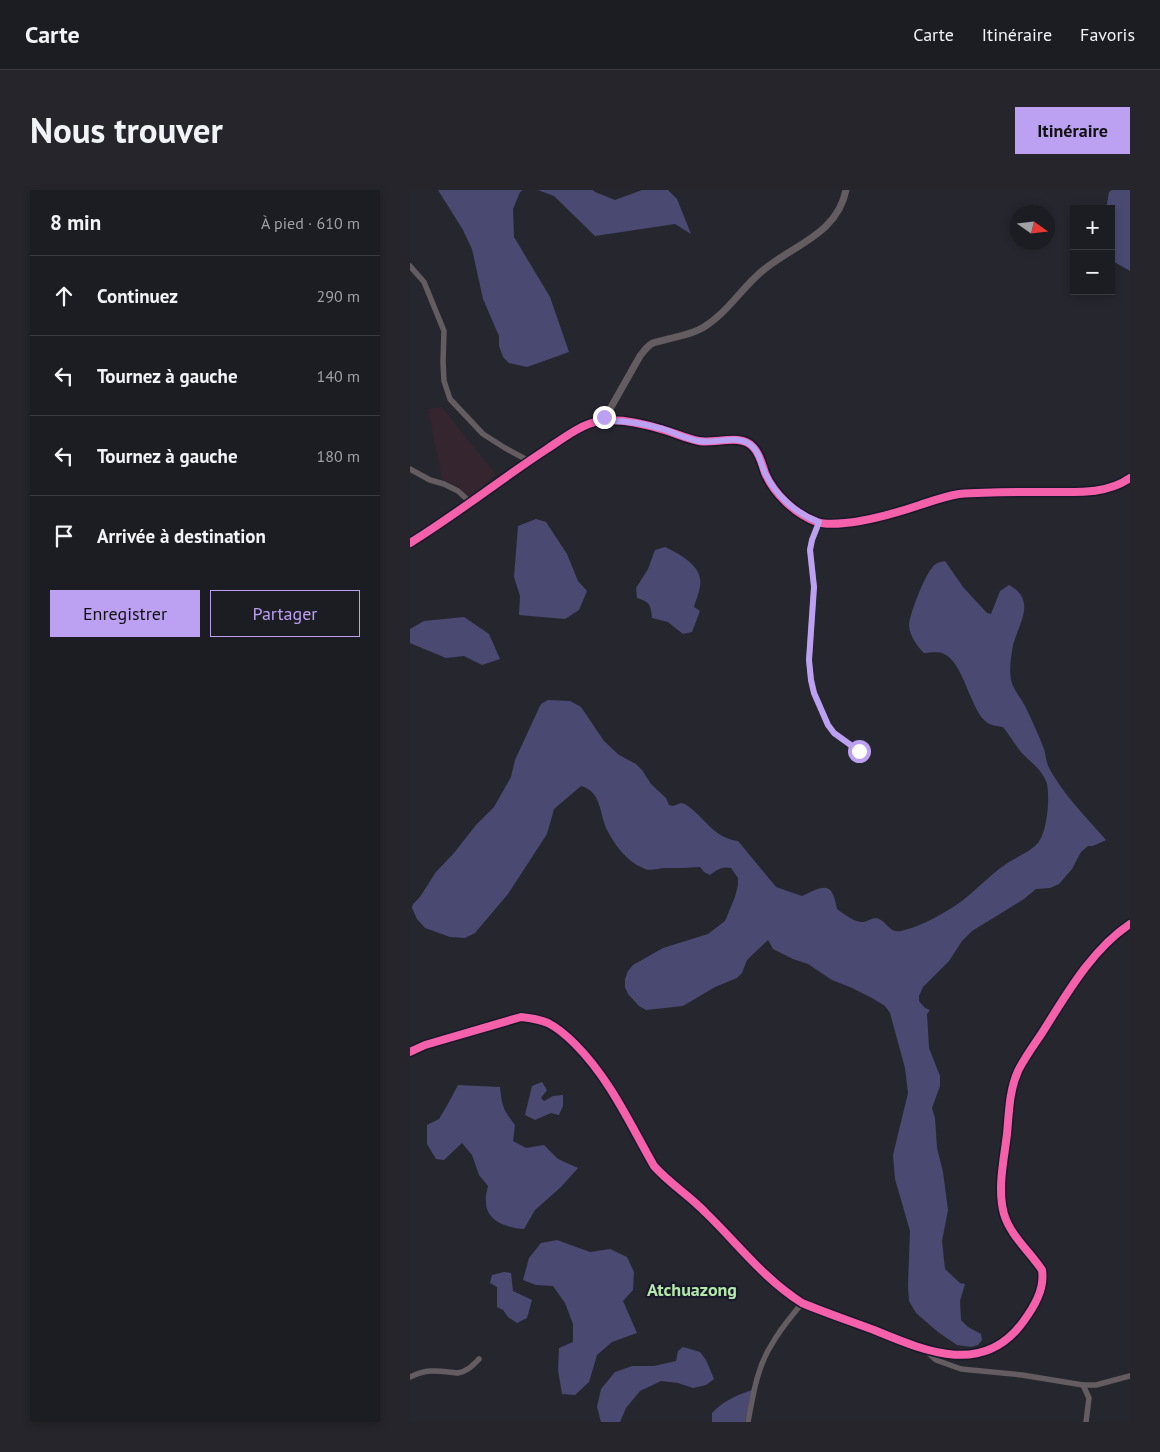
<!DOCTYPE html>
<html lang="fr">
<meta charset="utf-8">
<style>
body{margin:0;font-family:"PT Sans",sans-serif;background:#25252b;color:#f1f3f6}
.controls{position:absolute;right:15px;top:15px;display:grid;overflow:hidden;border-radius:0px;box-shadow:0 2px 8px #0003}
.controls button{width:45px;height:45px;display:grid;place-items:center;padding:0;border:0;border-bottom:1px solid #3a3a41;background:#1c1c23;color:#f1f3f6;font:25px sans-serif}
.compass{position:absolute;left:600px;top:15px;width:45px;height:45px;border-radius:50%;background:#1c1c23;box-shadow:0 2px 8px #0003;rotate:104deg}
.stop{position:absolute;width:15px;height:15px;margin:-11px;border:4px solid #bca0f2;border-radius:50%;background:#fff}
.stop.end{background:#bca0f2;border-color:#fff;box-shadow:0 1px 5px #0008}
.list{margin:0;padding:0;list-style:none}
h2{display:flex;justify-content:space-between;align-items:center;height:65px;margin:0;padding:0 20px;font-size:21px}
h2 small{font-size:16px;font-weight:400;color:#a0a1a6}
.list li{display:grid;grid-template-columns:32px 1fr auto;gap:15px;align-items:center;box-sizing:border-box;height:80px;padding:0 20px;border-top:1px solid #3a3a41}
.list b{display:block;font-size:19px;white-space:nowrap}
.list em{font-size:16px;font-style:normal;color:#a0a1a6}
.actions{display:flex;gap:10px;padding:15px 20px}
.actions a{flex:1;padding:11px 0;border:1px solid #bca0f2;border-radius:0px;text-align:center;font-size:18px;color:#bca0f2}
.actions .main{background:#bca0f2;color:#111}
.icon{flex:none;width:28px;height:28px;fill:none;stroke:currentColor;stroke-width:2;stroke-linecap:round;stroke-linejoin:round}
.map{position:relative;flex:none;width:720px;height:1232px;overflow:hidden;border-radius:0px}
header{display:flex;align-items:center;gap:30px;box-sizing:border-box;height:70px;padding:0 25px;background:#1c1c23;border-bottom:1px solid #3a3a41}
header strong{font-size:24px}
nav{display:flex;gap:28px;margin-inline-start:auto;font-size:18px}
.intro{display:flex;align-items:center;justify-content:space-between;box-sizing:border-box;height:120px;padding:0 30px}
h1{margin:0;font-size:35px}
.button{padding:12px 22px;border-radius:0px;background:#bca0f2;color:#111;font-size:18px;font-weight:700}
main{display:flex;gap:30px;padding:0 30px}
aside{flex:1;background:#1c1c23;border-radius:0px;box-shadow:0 2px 8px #0003}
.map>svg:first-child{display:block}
</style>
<header>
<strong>Carte</strong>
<nav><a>Carte</a><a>Itinéraire</a><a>Favoris</a></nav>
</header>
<div class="intro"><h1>Nous trouver</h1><a class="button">Itinéraire</a></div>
<main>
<aside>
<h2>8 min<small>À pied · 610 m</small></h2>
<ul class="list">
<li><svg class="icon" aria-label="ahead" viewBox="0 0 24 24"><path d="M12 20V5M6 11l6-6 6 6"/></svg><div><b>Continuez</b></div><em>290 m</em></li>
<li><svg class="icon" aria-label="left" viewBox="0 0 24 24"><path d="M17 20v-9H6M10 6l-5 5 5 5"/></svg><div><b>Tournez à gauche</b></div><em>140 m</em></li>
<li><svg class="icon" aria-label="left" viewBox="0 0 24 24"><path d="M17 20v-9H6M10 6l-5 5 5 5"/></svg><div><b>Tournez à gauche</b></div><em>180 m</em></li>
<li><svg class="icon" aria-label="arrive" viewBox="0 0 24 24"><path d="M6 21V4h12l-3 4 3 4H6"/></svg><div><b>Arrivée à destination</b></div></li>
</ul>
<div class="actions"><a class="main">Enregistrer</a><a>Partager</a></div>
</aside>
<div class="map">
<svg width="720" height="1232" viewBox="0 0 720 1232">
<rect width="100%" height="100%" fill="#26262f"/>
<!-- education -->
<path fill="#35252e" d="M32 217 58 250 86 284 59 308 50 299 32 289 18 219Z"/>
<!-- forest -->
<g fill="#4a4972">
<path d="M28 0H113L110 2 103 19 104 47 140 107 159 162 117 177 99 173 93 167 89 156V146L73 109 62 59 53 40Z"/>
<path d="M128 0H183L185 2 205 10 232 0H258L267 9 281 44 265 34 185 46 144 6Z"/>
<path d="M702 0H720V81L701 70V19H696L699 2Z"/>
<path d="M126 329 136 332 157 364 168 391 177 401 169 420 155 429 109 425 110 406 104 387 108 336Z"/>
<path d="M255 357C267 363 288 373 290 389 292 397 286 409 284 417L290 421 282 442 273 444 258 432 242 428C241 415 240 412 227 408L226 398 238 379 245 360Z"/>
<path d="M535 371 553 397 577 423 581 424 590 401 599 395C627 410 609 433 603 455 601 467 599 478 601 490 603 500 613 510 617 520 623 533 629 546 634 559 636 565 636 572 639 578 653 604 676 627 696 650L683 656H678L671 662 662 679 649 694 640 698 626 699 614 709 562 741 552 751 539 771 513 797 509 806V811L515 818 520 820 517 824 519 858 530 886V896L522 918 525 928 527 958 533 982 538 1020 532 1051 535 1079 550 1093 555 1094 550 1111 551 1130 558 1137 571 1144 572 1150 568 1155 561 1157 547 1155 528 1142 506 1123 499 1111 498 1096 500 1041 485 989 483 965 498 903 495 878 480 823 475 816 462 808 442 798 422 790 398 774 383 769 363 759 358 750 337 770 332 783 327 788 305 797 273 816 236 820 229 816 218 804 215 797V789L218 781 223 775 253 758 298 744 315 731 325 707 328 695V688L321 678C312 676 307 680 300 685L294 682 290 677C279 678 267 678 255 678 248 678 240 682 233 678 216 671 205 655 197 640 189 623 192 602 171 596L144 619 137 644 98 704 65 743 55 748 40 747 15 738 7 729 2 718 3 714 10 707 26 682 44 663 66 635 84 617 101 587 105 570 129 518 131 514 138 510 160 511 171 517 194 551 209 565 226 574 232 580 241 594 256 608 259 615 263 616 271 613 275 614C295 627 303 648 328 651L366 697 392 706C415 695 422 691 427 719 434 724 445 733 454 732 459 731 464 726 469 729 478 733 479 743 491 741 510 737 537 722 552 711 567 699 580 685 596 674 605 668 621 661 628 653 637 642 640 609 637 594 633 580 620 572 611 562 605 554 599 545 593 537 588 536 582 536 578 533 561 524 554 472 534 464 529 461 520 463 514 463 507 456 500 446 499 436 499 425 515 385 522 378 525 373 530 372 535 371Z"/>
<path d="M54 427 79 444 90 469 72 475 54 466 36 468 0 453V439L14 431Z"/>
<path d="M132 892 137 900 131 908 134 911 143 906 153 905V916L149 925 141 923 125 930 115 925 122 896Z"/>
<path d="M48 895 90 897C92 916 93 920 105 935L103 951 116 958 134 955 148 969 168 978 151 997 125 1020 114 1039C99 1038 76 1032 76 1012 75 1007 77 1001 78 996L69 985 62 965 52 953 34 970 26 969 17 954V935L29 929 39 912Z"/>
<path d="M147 1050 180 1062 200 1059 217 1067 224 1082 223 1100 213 1111 227 1143 202 1152 187 1165 179 1192 165 1205 152 1204 148 1180 149 1158 163 1152V1134L155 1113 143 1096 126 1095 113 1090 119 1068 131 1053Z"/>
<path d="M94 1082 101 1083 103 1101 122 1110 117 1128 107 1133 98 1127 93 1120 87 1117V1097L80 1093 82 1085Z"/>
<path d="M273 1157 290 1162 296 1170 304 1189 296 1195 283 1198 268 1193 251 1191 230 1201 216 1218 210 1232H191L187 1217 191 1199 205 1182 222 1176H244L266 1171 268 1161Z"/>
<path d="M342 1200 335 1232H302V1223C313 1211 327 1205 342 1200Z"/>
</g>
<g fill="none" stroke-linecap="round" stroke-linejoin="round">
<!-- minor -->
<g stroke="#635c60" stroke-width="5.5">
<path d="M0 76 14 92 34 141 33 172 34 191 40 209 73 244 95 258 119 271"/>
<path d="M0 279 20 290 34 294 48 301 60 312"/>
<path d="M409 333 402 350 400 359 404 397 399 470 401 490 404 503 418 535 424 543 449 561"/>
<path d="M0 353C47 324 91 289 137 259 152 249 173 233 190 231 211 228 235 234 254 240 265 243 277 249 289 251 305 254 331 243 343 257 350 264 352 274 355 283 364 304 385 324 407 332 416 335 426 334 435 333 460 331 486 323 510 315 522 311 536 306 549 304 574 302 600 302 626 302 657 301 693 307 720 288"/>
<path d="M0 862 15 855 111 827C120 828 129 829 138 833 148 838 157 846 165 854 200 889 220 934 244 976 260 994 280 1006 296 1023 329 1055 353 1088 392 1113 416 1123 440 1131 464 1140 515 1161 573 1187 613 1132 624 1117 635 1099 632 1080 620 1062 600 1045 594 1024 587 998 594 970 597 944 599 924 599 901 608 881 615 867 624 855 632 843 656 805 682 759 720 734"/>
<path d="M515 1160 526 1170 551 1179 612 1185 673 1195H686L720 1186"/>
<path d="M0 1187C18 1178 29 1181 48 1183 58 1181 63 1175 69 1169"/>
<path d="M673 1195 679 1208 676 1232"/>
<path d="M338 1232C343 1205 347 1177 362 1154 370 1139 382 1126 392 1113"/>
</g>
<!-- tertiary -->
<path stroke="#635c60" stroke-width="7" d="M189 231 200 219 230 166C234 161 237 156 243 153 247 151 253 151 258 149 270 146 283 144 294 137 317 123 331 99 351 82 382 55 427 45 436 0"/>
<!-- cycleway casing -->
<g stroke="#191929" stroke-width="11">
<g id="cycleway">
<path d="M0 353C47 324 91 289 137 259 152 249 173 233 190 231 211 228 235 234 254 240 265 243 277 249 289 251 305 254 331 243 343 257 350 264 352 274 355 283 364 304 385 324 407 332 416 335 426 334 435 333 460 331 486 323 510 315 522 311 536 306 549 304 574 302 600 302 626 302 657 301 693 307 720 288"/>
<path d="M0 862 15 855 111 827C120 828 129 829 138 833 148 838 157 846 165 854 200 889 220 934 244 976 260 994 280 1006 296 1023 329 1055 353 1088 392 1113 416 1123 440 1131 464 1140 515 1161 573 1187 613 1132 624 1117 635 1099 632 1080 620 1062 600 1045 594 1024 587 998 594 970 597 944 599 924 599 901 608 881 615 867 624 855 632 843 656 805 682 759 720 734"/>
</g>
</g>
<!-- cycleway -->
<use href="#cycleway" stroke="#f560ab" stroke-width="8"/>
</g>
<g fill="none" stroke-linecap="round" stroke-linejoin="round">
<!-- route -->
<path stroke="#bca0f2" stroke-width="6" d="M194 227 189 231C211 230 232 233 253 239 265 243 277 249 289 251 306 254 326 244 341 255 350 262 351 276 356 285 367 307 387 324 409 332L402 350 400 360 404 397 399 470 401 490 404 503 418 535 424 543 449 561"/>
</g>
<g text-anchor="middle" stroke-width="4.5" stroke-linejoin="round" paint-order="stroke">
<!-- quarter labels -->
<g font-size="18" font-weight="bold" fill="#b3e8aa" stroke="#191929">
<text x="282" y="1106">Atchuazong</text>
</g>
</g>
</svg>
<div class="controls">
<button>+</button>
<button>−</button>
</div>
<svg class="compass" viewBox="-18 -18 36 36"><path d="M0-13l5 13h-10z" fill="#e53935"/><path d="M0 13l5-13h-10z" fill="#a0a1a6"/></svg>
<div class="stop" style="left:449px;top:561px"></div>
<div class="stop end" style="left:194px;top:227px"></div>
</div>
</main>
